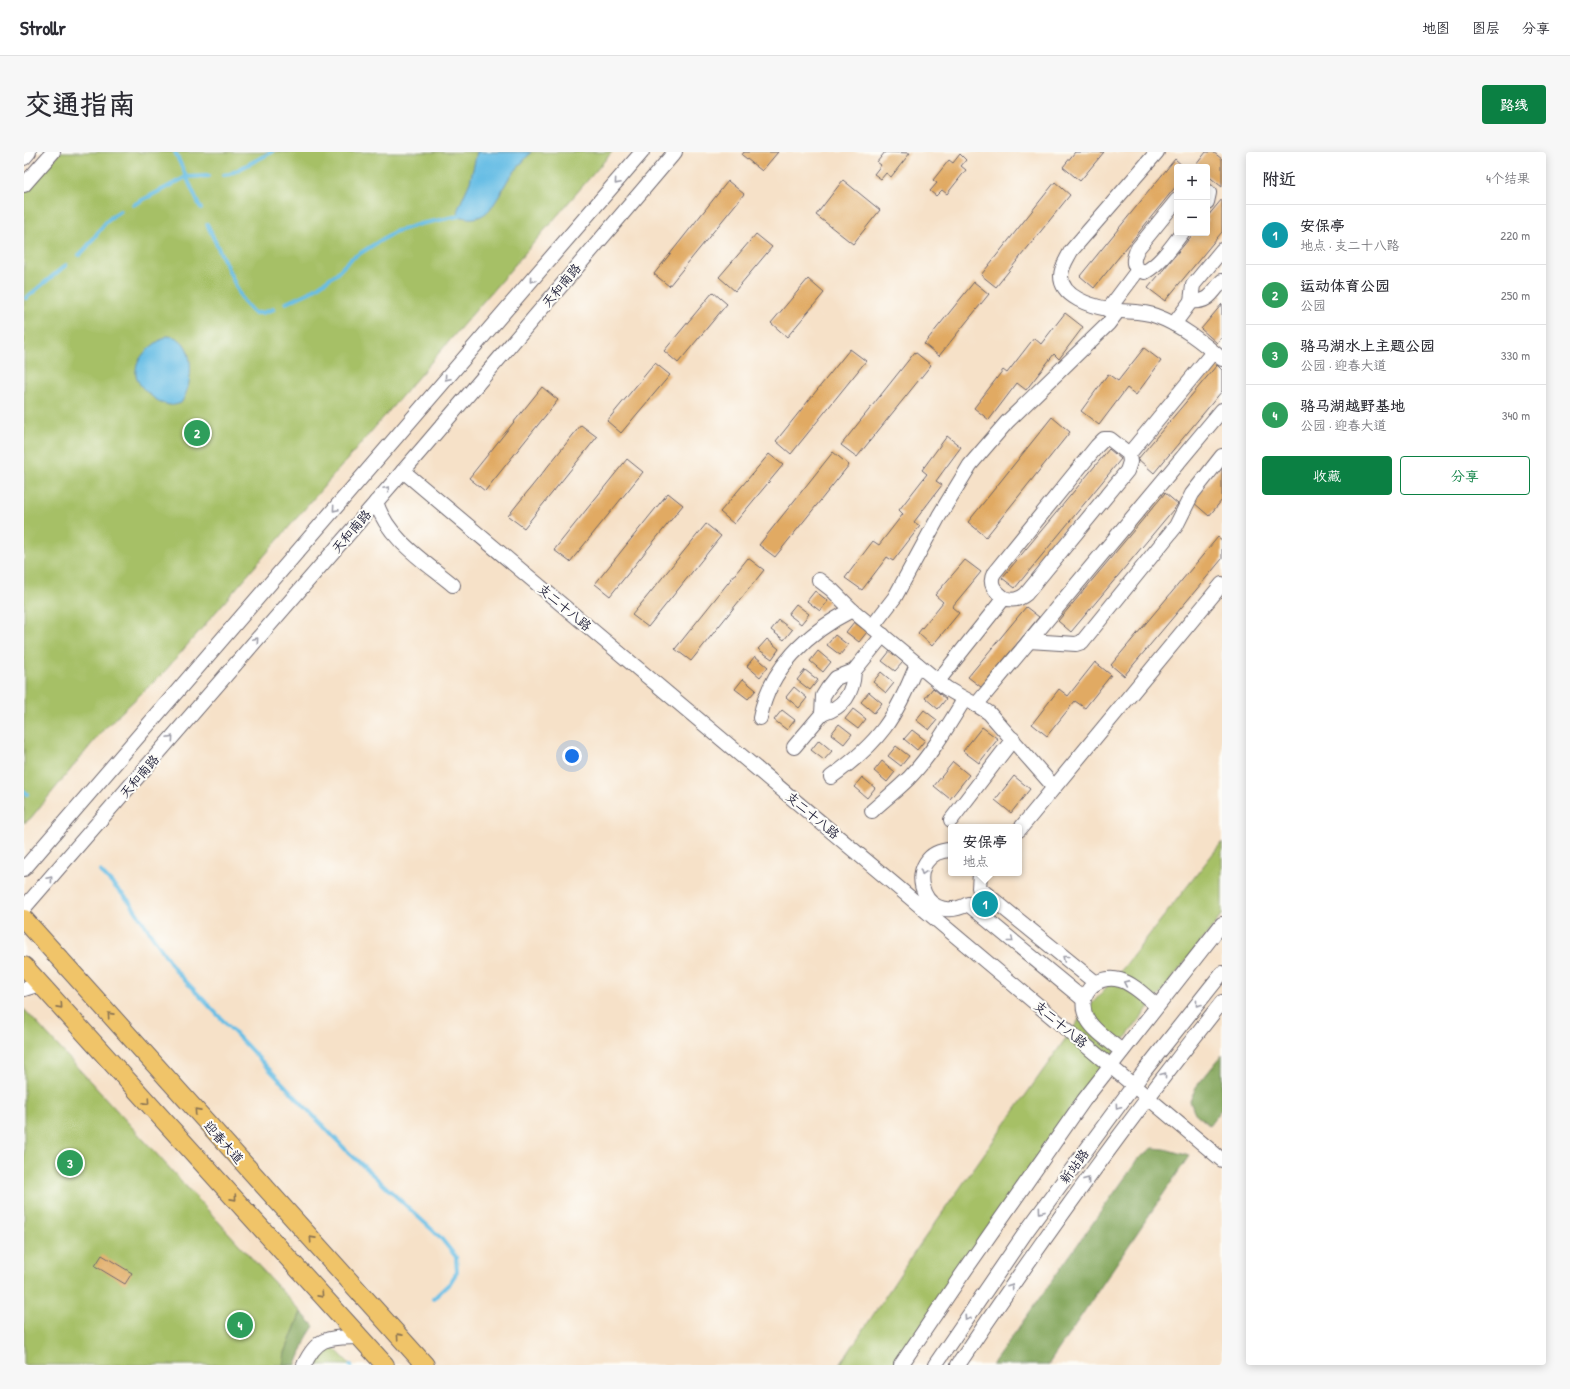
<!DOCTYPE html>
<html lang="zh">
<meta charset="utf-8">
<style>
body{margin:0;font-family:"Patrick Hand","LXGW WenKai TC",sans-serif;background:#f7f7f7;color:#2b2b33}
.controls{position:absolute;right:12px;top:12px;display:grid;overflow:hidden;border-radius:4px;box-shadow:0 2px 10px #0003}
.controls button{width:36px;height:36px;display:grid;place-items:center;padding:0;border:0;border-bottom:1px solid #e1e1e2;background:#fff;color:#2b2b33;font:20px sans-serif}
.you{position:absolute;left:548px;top:604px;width:14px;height:14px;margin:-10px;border:3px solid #fff;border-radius:50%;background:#1a73e8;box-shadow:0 0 0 6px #1a73e833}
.badge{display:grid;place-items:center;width:26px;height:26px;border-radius:50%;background:#0b8043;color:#fff;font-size:13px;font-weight:700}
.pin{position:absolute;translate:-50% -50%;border:2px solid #fff;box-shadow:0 1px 4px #0006}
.popup{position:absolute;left:924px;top:672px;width:74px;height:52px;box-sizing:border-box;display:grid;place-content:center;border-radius:4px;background:#fff;filter:drop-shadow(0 1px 3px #0005);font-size:13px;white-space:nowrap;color:#7c7c81}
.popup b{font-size:15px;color:#2b2b33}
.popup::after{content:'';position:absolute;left:50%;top:100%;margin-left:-8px;border:8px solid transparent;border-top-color:#fff}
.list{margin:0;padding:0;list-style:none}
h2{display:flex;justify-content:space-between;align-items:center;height:52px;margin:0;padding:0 16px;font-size:17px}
h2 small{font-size:13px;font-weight:400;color:#7c7c81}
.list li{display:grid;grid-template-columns:26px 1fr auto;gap:12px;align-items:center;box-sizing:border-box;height:60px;padding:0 16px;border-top:1px solid #e1e1e2}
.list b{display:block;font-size:15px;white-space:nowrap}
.list p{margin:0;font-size:13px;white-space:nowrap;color:#7c7c81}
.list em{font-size:13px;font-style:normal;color:#7c7c81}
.actions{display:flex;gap:8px;padding:12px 16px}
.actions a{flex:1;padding:9px 0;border:1px solid #0b8043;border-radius:4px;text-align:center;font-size:14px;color:#0b8043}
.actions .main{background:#0b8043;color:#fff}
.map{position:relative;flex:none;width:1198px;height:1213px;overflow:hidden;border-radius:4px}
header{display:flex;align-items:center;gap:24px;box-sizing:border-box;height:56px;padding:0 20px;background:#fff;border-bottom:1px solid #e1e1e2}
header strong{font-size:19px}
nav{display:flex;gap:22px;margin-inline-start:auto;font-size:14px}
.intro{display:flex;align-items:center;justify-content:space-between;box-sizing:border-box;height:96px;padding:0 24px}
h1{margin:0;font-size:28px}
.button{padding:10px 18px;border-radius:4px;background:#0b8043;color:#fff;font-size:14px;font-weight:700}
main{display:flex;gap:24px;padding:0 24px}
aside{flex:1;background:#fff;border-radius:4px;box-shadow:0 2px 10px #0003}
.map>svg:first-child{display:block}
</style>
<header>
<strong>Strollr</strong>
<nav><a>地图</a><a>图层</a><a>分享</a></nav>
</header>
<div class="intro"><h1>交通指南</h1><a class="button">路线</a></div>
<main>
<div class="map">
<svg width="1198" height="1213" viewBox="0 0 1198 1213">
<rect width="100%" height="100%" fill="#fdfcf7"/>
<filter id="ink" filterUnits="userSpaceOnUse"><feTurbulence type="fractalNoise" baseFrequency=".025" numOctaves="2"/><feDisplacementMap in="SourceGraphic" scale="8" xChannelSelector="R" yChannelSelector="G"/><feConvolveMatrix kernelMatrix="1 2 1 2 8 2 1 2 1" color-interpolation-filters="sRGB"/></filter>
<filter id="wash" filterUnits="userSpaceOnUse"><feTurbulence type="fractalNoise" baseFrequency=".012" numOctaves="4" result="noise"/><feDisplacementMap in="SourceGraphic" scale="16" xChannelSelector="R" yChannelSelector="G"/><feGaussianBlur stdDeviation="0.9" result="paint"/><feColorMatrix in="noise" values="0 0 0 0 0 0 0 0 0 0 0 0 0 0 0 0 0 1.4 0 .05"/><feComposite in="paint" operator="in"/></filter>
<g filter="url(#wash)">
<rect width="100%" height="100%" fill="#f6e1c8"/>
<!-- green -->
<g fill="#a6c066" stroke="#647150">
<path d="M36 0H588L141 519 80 577 6 667 0 671V42Z"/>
<path d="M1198 690V763L1050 951 870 1213H816L892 1098 1059 862 1100 815Z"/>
<path d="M0 857 277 1160 261 1201 271 1213H0Z"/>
<path d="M305 1191 327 1213H287L296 1199Z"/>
</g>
<!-- forest -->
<g fill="#84a65b" stroke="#53644b">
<path d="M1198 903V956L1185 973 1170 960 1166 949 1172 935Z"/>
<path d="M1129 996 1141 997 1165 1004 1024 1213H968L1115 1006Z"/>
<path d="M277 1160 290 1174 283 1185 272 1213H259L261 1201Z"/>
</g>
<!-- water -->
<g fill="#68bee5" stroke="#457090">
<path d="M453 0H507C500 9 492 17 485 26 472 47 465 74 435 64L434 57 446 30Z"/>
<path d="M143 184C173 184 170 233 157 251 152 253 147 254 142 252 132 250 113 234 112 223 110 205 129 192 143 184Z"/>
</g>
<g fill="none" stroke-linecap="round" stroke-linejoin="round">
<!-- stream -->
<g stroke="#68bee5" stroke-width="4">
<path d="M151 0 177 57"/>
<path d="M199 23 206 22 248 0"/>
<path d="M109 53 162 25 185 24"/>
<path d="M183 72 219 149 230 161H238L250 157"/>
<path d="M55 103C71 90 76 70 96 59"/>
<path d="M2 146 42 113"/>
<path d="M262 151 286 140 312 122 327 107 370 80 396 72 435 64"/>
<path d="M0 639 3 642"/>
<path d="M76 719 105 749 152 819 322 998 416 1085 432 1105 433 1120 426 1131 409 1147"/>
<path d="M326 1213H327"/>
</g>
</g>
<g id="blocks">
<!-- building -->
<g fill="#e1aa64">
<path d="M720 0H754L738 19 718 3Z"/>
<path d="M861 0 886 1 867 25 862 21 857 27 850 22 857 13 853 10Z"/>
<path d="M1051 0H1080L1056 29 1039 15Z"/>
<path d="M1182 0H1189L1198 7V35L1183 23V15H1173L1172 13Z"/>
<path d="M936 2 942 8 937 14 942 18 923 42 918 38 912 44 906 39 913 31 909 28 925 8 929 11Z"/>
<path d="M1151 7 1160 15H1153V33L1070 136 1056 124Z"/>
<path d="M819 28 856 58 829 92 792 63Z"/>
<path d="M704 29 720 42 645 134 630 122Z"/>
<path d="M1031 30 1046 43 972 135 957 123Z"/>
<path d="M1198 47V80L1141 149 1124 136 1170 81H1183V65Z"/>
<path d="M732 82 748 95 711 139 695 125Z"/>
<path d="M784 127 800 141 763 185 747 171Z"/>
<path d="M950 130 965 142 915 204 900 192Z"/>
<path d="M689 140 703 152 654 211 640 199Z"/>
<path d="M1198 152V185L1193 191 1177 177Z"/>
<path d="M1041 161 1059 175 1035 207 1030 202 1002 238 993 231 965 268 950 256 979 218 983 221 1010 186 1017 192Z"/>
<path d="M1120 196 1137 209 1112 243 1103 236 1075 273 1057 259 1084 222 1094 229Z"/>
<path d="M826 197 842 209 767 302 752 289Z"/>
<path d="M891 200 907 213 833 305 817 293Z"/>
<path d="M631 211 646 223 597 281 583 269Z"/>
<path d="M1193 213 1198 218V239L1130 321 1114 307Z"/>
<path d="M518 235 534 248 461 339 445 326Z"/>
<path d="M1028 265 1046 280 962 385 944 370Z"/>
<path d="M557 273 573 285 500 376 484 364Z"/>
<path d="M923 284 937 295 912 329 918 333 890 370 896 374 869 409 863 405 838 438 821 426 849 389 855 393 879 362 875 358 903 322 898 318Z"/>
<path d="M1085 297 1097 307 991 436 978 426Z"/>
<path d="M809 300 825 313 751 405 735 393Z"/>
<path d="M745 302 759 313 710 372 696 360Z"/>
<path d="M603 307 619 320 546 410 530 398Z"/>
<path d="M1198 315V348L1185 364 1169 350Z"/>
<path d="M644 341 659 353 586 444 571 432Z"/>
<path d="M1141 341 1154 352 1047 480 1034 469Z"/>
<path d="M682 372 697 384 624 475 608 463Z"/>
<path d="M1194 385 1198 388V407L1100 524 1087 513Z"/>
<path d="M724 406 740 418 667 509 651 497Z"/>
<path d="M941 408 957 420 928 455 935 461 908 494 894 481 919 450 911 443Z"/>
<path d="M791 439 804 449 796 459 783 449Z"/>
<path d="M772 452 785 462 777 472 764 462Z"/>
<path d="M1002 455 1015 465 957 535 944 525Z"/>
<path d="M755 468 768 478 760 488 747 478Z"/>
<path d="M830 470 843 480 835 490 822 480Z"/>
<path d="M811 483 824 493 816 503 803 493Z"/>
<path d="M743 487 755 497 748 507 734 497Z"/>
<path d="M794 499 807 510 799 520 786 509Z"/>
<path d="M866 499 879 510 871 519 858 509Z"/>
<path d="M731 504 744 515 736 525 723 514Z"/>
<path d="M1071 510 1087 523 1061 556 1051 549 1023 584 1008 572 1035 537 1044 544Z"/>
<path d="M781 518 794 528 786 538 773 528Z"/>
<path d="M857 520 870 531 862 541 849 530Z"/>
<path d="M719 527 732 538 724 547 711 537Z"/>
<path d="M770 535 783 546 775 556 762 545Z"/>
<path d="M909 536 922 547 914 557 901 546Z"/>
<path d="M845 540 858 551 850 561 837 550Z"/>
<path d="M829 557 842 567 834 577 821 567Z"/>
<path d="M758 558 771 568 763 578 750 568Z"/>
<path d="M900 558 913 568 905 578 892 568Z"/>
<path d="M815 572 828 582 820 592 807 582Z"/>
<path d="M958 575 974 587 955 611 939 599Z"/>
<path d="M888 578 901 588 893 598 880 587Z"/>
<path d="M795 588 808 599 800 608 787 598Z"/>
<path d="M872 594 885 604 877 614 864 604Z"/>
<path d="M858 609 871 620 863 630 850 619Z"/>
<path d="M929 610 945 623 926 647 910 634Z"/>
<path d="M990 624 1006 637 987 661 971 648Z"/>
<path d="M838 625 851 636 843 646 830 635Z"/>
<path d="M961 748 970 755 964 762 955 755Z"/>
<path d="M78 1103 108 1121 101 1132 71 1114Z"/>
</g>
</g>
</g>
<g filter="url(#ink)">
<use href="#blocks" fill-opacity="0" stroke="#6c656c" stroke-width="1"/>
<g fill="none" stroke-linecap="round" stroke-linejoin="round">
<!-- minor casing -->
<g stroke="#6c656c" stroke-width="16">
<g id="minor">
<path d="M1133 0 1047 99C1043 107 1037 115 1037 124 1037 145 1067 154 1084 157 1099 161 1117 158 1132 164 1157 173 1178 190 1198 207"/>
<path d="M0 6 5 0"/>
<path d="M0 33 29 0"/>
<path d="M1183 39 1185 41 1183 50"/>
<path d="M1153 48 1114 96C1108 108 1107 116 1121 120 1137 111 1147 95 1158 81"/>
<path d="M1167 149C1184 151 1188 141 1198 129"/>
<path d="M1084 158 1114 118"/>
<path d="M1150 172 1167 149 1169 133 1198 98"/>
<path d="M1105 302 1189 200"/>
<path d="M379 319 1198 1008"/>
<path d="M352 350C364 387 400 409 429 433"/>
<path d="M795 428 808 438 828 458 922 536C936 545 951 551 965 561L1030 635"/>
<path d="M848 475 871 445 915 364 946 313 983 270 1084 172 1094 159"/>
<path d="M1005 489 1052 492 1058 490 1152 374 1168 342 1198 304"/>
<path d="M914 529 980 446C989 449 995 448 1002 442L1103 319 1106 310 1105 302 1086 287H1080L1073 294 970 421C964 432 971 439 980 446"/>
<path d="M952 553 1198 258"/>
<path d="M798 562C820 555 829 542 830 519"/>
<path d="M736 566C745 517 784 480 828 458"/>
<path d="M770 595 798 562 799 544 804 536 812 526 830 519 859 483"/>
<path d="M807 625C855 591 872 566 893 512"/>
<path d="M848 659C860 648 873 638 885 626 907 603 924 574 940 548"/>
<path d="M927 668 989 587"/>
<path d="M995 678 1198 432"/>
<path d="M927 698C878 699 894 778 944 752L1059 847"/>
<path d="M0 717 618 0"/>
<path d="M956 721 955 736 1072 831"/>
<path d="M0 756 399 296 651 0"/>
<path d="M0 837 16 832"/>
<path d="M1098 899C1087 890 1071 880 1064 868 1050 845 1071 821 1096 828 1110 832 1122 845 1133 854"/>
<path d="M280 1213C294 1183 306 1186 335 1185"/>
<path d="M877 1213 937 1124 1060 948 1198 772"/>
<path d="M911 1213 1004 1077 1121 918 1198 821"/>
<path d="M934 1213C1017 1089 1105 967 1198 850"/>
</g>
</g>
<!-- major casing -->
<g stroke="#6c656c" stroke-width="20">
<g id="major">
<path d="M0 767 401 1213"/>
<path d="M0 814 361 1213"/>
</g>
</g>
<!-- minor -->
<use href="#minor" stroke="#fff" stroke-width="14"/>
<!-- major -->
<use href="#major" stroke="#f0c469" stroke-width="18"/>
</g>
<!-- one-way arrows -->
<defs><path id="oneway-chevron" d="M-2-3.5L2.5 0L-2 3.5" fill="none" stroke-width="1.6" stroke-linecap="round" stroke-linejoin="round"/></defs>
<g stroke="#9c9ca7">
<use href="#oneway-chevron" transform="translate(593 30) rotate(131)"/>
<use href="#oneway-chevron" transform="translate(508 128) rotate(131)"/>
<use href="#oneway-chevron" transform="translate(423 226) rotate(131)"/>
<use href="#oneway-chevron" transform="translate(363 337) rotate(-49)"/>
<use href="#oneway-chevron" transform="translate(311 357) rotate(131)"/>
<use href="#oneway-chevron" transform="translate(232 488) rotate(-49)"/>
<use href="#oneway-chevron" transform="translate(147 586) rotate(-49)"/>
<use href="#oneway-chevron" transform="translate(899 720) rotate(107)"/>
<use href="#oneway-chevron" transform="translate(26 727) rotate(-49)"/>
<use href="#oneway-chevron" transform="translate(987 788) rotate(39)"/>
<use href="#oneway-chevron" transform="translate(1041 806) rotate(-141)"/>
<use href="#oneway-chevron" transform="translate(1102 831) rotate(-156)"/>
<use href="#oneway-chevron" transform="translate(1174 852) rotate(128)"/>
<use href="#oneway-chevron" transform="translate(1140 923) rotate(-52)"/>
<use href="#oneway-chevron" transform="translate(1094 955) rotate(126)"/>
<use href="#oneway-chevron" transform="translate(1063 1028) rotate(-54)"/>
<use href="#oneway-chevron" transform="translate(1017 1059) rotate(126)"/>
<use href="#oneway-chevron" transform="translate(987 1134) rotate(-56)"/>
<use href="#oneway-chevron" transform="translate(943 1166) rotate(124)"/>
</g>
<g stroke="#897352">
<use href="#oneway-chevron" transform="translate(36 854) rotate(48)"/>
<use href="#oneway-chevron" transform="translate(86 863) rotate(-132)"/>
<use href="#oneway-chevron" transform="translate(123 950) rotate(48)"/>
<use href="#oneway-chevron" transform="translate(173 959) rotate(-132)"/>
<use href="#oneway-chevron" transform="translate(210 1046) rotate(48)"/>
<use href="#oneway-chevron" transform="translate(288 1087) rotate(-132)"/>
<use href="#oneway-chevron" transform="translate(297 1143) rotate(48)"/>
<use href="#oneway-chevron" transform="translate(375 1184) rotate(-132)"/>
</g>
</g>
<g text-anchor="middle" stroke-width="4" stroke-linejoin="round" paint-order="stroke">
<!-- street labels -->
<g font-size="13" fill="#22223b" stroke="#fdfcf7">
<text transform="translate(537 133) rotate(-50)" y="5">天和南路</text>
<text transform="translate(327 379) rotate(-49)" y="5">天和南路</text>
<text transform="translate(541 455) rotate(40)" y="5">支二十八路</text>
<text transform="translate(115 624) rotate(-49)" y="5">天和南路</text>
<text transform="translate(789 663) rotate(40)" y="5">支二十八路</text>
<text transform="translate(1037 872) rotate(40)" y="5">支二十八路</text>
<text transform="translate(200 990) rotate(48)" y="5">迎春大道</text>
<text transform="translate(1050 1014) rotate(-54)" y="5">新站路</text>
</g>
</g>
</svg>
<div class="controls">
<button>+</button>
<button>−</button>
</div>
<div class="you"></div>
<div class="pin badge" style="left:961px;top:752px;background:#0f9aa8">1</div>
<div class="popup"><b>安保亭</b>地点</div>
<div class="pin badge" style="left:173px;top:281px;background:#2e9e5b">2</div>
<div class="pin badge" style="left:46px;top:1011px;background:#2e9e5b">3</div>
<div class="pin badge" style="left:216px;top:1173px;background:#2e9e5b">4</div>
</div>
<aside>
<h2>附近<small>4个结果</small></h2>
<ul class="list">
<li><span class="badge" style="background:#0f9aa8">1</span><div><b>安保亭</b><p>地点 · 支二十八路</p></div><em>220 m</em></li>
<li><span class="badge" style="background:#2e9e5b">2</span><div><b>运动体育公园</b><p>公园</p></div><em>250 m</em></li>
<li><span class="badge" style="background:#2e9e5b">3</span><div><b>骆马湖水上主题公园</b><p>公园 · 迎春大道</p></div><em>330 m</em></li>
<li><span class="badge" style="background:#2e9e5b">4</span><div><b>骆马湖越野基地</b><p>公园 · 迎春大道</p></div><em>340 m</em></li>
</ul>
<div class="actions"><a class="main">收藏</a><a>分享</a></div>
</aside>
</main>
